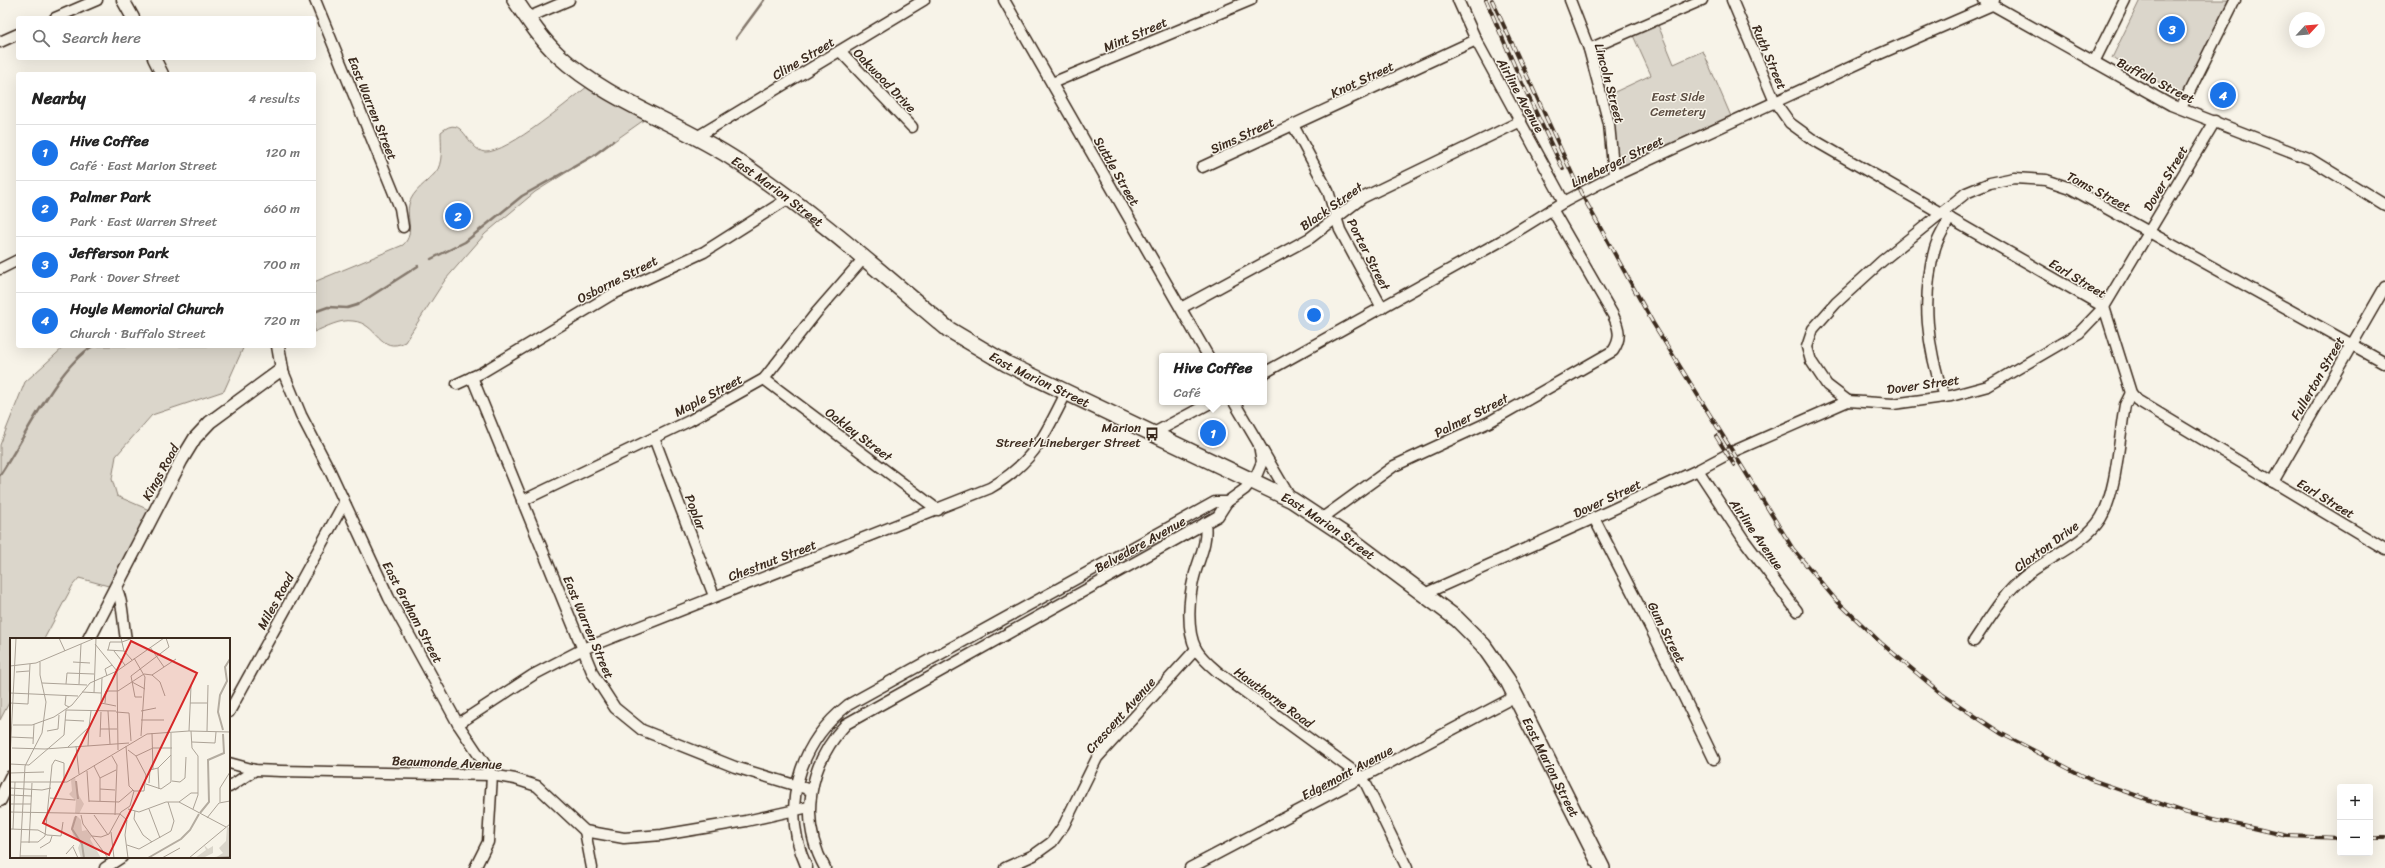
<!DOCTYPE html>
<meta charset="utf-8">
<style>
body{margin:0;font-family:Sriracha,sans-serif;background:#f2f2f2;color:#222}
.controls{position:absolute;right:12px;bottom:12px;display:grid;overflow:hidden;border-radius:4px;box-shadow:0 4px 16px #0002}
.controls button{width:36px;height:36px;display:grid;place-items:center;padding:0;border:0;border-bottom:1px solid #e0e0e0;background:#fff;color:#222;font:20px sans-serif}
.compass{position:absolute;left:2289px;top:12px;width:36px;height:36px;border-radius:50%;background:#fff;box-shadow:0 4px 16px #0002;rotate:64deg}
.you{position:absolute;left:1314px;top:315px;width:14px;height:14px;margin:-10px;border:3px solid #fff;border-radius:50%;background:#1a73e8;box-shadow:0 0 0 6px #1a73e833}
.badge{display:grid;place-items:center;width:26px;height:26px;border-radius:50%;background:#1a73e8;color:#fff;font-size:13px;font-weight:700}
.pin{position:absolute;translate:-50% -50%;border:2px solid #fff;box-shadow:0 1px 4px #0006}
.popup{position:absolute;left:1159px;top:353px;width:108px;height:52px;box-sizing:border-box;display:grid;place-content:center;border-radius:4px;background:#fff;filter:drop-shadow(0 1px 3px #0005);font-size:13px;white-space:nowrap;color:#767676}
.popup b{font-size:15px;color:#222}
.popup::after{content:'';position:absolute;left:50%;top:100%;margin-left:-8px;border:8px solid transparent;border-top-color:#fff}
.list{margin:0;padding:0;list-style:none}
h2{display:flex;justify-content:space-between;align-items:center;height:52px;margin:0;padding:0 16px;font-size:17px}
h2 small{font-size:13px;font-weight:400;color:#767676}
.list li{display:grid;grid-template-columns:26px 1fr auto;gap:12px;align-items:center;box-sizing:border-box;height:56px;padding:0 16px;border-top:1px solid #e0e0e0}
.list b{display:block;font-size:15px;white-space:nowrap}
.list p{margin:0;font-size:13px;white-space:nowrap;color:#767676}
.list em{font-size:13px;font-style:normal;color:#767676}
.icon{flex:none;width:22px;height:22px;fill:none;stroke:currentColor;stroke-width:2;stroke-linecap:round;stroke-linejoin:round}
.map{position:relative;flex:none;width:2385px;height:868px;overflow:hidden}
.search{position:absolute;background:#fff;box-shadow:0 4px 16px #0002;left:16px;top:16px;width:300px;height:44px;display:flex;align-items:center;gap:10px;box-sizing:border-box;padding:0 14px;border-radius:4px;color:#767676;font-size:15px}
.panel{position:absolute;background:#fff;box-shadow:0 4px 16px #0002;left:16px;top:72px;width:300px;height:276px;border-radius:4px}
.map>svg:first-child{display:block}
</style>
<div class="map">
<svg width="2385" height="868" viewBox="0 0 2385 868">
<rect width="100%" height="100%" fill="#f7f3e8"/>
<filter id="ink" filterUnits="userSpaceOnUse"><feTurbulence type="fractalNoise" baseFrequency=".025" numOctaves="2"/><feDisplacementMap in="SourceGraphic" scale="8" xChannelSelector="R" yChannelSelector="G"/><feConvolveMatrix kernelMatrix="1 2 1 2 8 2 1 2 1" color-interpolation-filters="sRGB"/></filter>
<g filter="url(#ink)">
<!-- green -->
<g fill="#dbd6cb" stroke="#8b8074">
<path d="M2140 0H2232L2184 95 2112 58Z"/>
<path d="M1656 20 1674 64 1703 51 1733 121 1614 176 1602 98 1651 75 1631 31Z"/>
<path d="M593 82 651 115 593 156 535 192 485 234 445 280 405 342C379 355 378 323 353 321 340 319 326 327 314 332V282L403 245C417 232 403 215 411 199 417 187 432 179 438 169 443 158 441 143 441 132 464 112 466 150 485 152 507 154 574 97 593 82Z"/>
<path d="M65 346H244L224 391 152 415 116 456 112 479 117 496 154 512 116 588 79 578 73 585 44 639H11V699L0 720V445L25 382Z"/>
</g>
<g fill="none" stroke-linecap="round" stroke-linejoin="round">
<!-- stream -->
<g stroke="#84786c" stroke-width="2.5">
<path d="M736 38 764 0"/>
<path d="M431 259 465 242 522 196 593 156 613 141"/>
<path d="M314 312 328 307 347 308 357 305 418 266"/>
<path d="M0 475C23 441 58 366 93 346"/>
</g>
<!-- minor casing -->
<g stroke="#3b2a1e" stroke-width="13">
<g id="minor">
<path d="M315 0 400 208 403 227"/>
<path d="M1004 0 1208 356"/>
<path d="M1458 0 1476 40 1564 202"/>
<path d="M1570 0 1589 49 1609 124 1614 176"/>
<path d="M1732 0 1775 102 1790 123 1812 139 2104 307 2131 393 2137 400 2385 549"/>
<path d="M1984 0 2171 105 2310 159 2385 205"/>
<path d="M55 18 97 0"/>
<path d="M527 18 569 0"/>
<path d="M0 42 18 34"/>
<path d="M1589 49 1702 0"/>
<path d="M840 51 912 127"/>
<path d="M2094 62 2125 0"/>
<path d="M1052 83 1251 0"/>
<path d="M2181 108 2235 0"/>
<path d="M1293 125 1328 191 1340 230 1382 308"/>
<path d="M695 138 924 0"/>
<path d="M1202 167 1476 40"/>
<path d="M0 269 18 260"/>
<path d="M1181 308 1310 238 1362 198 1521 121"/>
<path d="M282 369 301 415 330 471 389 598 458 724 492 775 488 842 475 868"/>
<path d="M1264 373 1501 241 1564 202 1610 178 1877 55 1992 5 1994 0"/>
<path d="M472 377 593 674 615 708 642 730 735 767 811 790"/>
<path d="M764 379 938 510"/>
<path d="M457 384 481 373 611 295 704 252 789 198"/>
<path d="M1944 397C1927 347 1921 299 1935 248 1938 238 1945 227 1950 218"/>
<path d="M1848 401 1827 385 1811 361 1807 347 1813 329 1836 303 1882 261 1966 193 1990 183 2014 178 2046 180 2070 188 2385 363"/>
<path d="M1234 402 1291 499"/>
<path d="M1152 434 1212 402"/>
<path d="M654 438 714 596"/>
<path d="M1698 470 1744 540 1797 611"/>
<path d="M2273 482 2385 287"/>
<path d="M522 501 689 421 764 379 816 313 864 258"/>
<path d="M1594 518 1651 629 1714 759"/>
<path d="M1321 519 1394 466 1489 422 1613 351C1622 338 1619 328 1613 315L1552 209"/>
<path d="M1205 523C1208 543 1199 558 1194 577 1189 597 1186 630 1196 649 1202 659 1211 666 1219 673L1363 778 1407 868"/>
<path d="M116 588C123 599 123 625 126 639"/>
<path d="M1424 594 1594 518 1698 470 1732 452 1848 401 1893 404 1951 396 1988 386 2079 333 2104 307 2215 121"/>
<path d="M1974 641C1989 619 2003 594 2024 577 2048 557 2084 545 2101 518 2117 491 2119 437 2125 405L2131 393"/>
<path d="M229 712 344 503"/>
<path d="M458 724 533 675 583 649 990 488C1034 462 1044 437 1066 393"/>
<path d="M229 763 255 770 281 771 492 775 515 779 537 786 585 831 624 838 662 835 746 821 809 807"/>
<path d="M229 787 255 770"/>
<path d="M585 831 592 868"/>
<path d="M105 868 122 857"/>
<path d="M807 868C780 809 797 745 848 705L1215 502H1227"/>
<path d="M825 868C798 820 809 763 846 724L1218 516 1227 502 1245 489 1257 474 1262 462 1259 445"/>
<path d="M1005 868 1034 855 1052 842 1064 825 1097 758 1196 649"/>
<path d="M1190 868 1516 696"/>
</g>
</g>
<!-- tertiary casing -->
<g stroke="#3b2a1e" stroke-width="15">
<g id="tertiary">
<path d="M123 0 133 18"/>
<path d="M154 58 162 74"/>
<path d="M89 639 181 461 195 438 210 422 282 369 278 346"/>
<path d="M0 800 11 777"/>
</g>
</g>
<!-- primary casing -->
<g stroke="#3b2a1e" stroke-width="18">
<g id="primary">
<path id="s1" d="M515 0C528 19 541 39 558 55 610 103 679 122 737 161 812 211 879 271 948 329L1007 364 1292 500 1345 535 1457 619 1483 645 1508 681 1602 868"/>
</g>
</g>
<!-- minor -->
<use href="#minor" stroke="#f7f3e8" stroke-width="10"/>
<!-- tertiary -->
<use href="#tertiary" stroke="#f7f3e8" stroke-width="12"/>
<!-- primary -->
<use href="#primary" stroke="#f7f3e8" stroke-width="15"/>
<!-- rail casing -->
<g stroke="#3b2a1e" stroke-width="4">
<g id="rail">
<path d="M1486 0 1522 83 1563 169"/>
<path d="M1492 0 1581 193 1653 323 1793 549 1835 599 1881 643 1943 695 2002 734 2089 779 2187 813 2287 836 2340 838"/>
<path d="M1716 436 1734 465"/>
<path d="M2370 838H2385"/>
</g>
</g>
<!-- rail -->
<use href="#rail" stroke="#f7f3e8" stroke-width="2.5" stroke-dasharray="8" stroke-linecap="butt"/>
</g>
</g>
<!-- icons -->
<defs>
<g id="bus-bare" transform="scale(1.08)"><path d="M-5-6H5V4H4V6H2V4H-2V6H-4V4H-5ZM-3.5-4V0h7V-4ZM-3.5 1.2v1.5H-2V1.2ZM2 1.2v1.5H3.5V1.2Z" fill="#3b2a1e" stroke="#f7f3e8" stroke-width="2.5" paint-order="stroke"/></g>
</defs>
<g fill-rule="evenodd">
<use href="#bus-bare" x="1152" y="434"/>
</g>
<g text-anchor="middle" stroke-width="3" stroke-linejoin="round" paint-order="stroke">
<!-- street labels -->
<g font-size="13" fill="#3b2a1e" stroke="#f7f3e8">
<text transform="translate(1135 34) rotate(-23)" y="5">Mint Street</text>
<text transform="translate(1770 57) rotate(67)" y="5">Ruth Street</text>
<text transform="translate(803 58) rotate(-31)" y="5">Cline Street</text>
<text transform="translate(1362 79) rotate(-25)" y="5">Knot Street</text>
<text transform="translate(885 80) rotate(46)" y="5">Oakwood Drive</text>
<text transform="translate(2156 80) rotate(27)" y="5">Buffalo Street</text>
<text transform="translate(1610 83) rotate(75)" y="5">Lincoln Street</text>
<text transform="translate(1521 95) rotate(61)" y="5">Airline Avenue</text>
<text transform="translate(373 108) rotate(68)" y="5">East Warren Street</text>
<text transform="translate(1242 135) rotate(-25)" y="5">Sims Street</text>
<text transform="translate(1617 161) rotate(-26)" y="5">Lineberger Street</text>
<text transform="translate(1117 171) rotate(60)" y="5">Suttle Street</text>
<text transform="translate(2165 178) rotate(-59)" y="5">Dover Street</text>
<text dy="5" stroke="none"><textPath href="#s1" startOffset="329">East Marion Street</textPath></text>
<text transform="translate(2099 191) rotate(28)" y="5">Toms Street</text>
<text transform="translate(1331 206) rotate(-35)" y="5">Black Street</text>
<text transform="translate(1369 254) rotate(63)" y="5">Porter Street</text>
<text transform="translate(2078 278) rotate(31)" y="5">Earl Street</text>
<text transform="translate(617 279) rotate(-27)" y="5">Osborne Street</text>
<text transform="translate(2317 378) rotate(-60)" y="5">Fullerton Street</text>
<text dy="5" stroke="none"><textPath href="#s1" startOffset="653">East Marion Street</textPath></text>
<text transform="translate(1923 384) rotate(-8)" y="5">Dover Street</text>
<text transform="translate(708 395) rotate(-28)" y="5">Maple Street</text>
<text transform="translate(1471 415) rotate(-27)" y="5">Palmer Street</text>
<text transform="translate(859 434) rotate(37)" y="5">Oakley Street</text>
<text transform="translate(160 472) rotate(-61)" y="5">Kings Road</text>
<text transform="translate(1607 498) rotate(-25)" y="5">Dover Street</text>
<text transform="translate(2326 498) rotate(31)" y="5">Earl Street</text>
<text transform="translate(696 512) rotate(69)" y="5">Poplar</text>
<text dy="5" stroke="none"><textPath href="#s1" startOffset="977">East Marion Street</textPath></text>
<text transform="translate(1757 534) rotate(55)" y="5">Airline Avenue</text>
<text transform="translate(1140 544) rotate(-29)" y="5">Belvedere Avenue</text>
<text transform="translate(2046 546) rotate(-36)" y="5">Claxton Drive</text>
<text transform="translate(772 560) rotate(-21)" y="5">Chestnut Street</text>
<text transform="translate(275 601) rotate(-61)" y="5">Miles Road</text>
<text transform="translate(413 612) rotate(62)" y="5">East Graham Street</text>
<text transform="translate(589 627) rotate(67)" y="5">East Warren Street</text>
<text transform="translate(1667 632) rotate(63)" y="5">Gum Street</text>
<text transform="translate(1274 697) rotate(36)" y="5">Hawthorne Road</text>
<text transform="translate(1120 715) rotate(-48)" y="5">Crescent Avenue</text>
<text transform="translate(447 762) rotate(2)" y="5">Beaumonde Avenue</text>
<text dy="5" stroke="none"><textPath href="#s1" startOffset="1313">East Marion Street</textPath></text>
<text transform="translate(1347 772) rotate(-28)" y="5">Edgemont Avenue</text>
</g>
<!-- park labels -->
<g font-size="13" fill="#5b4c41" stroke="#f7f3e8">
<text x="1678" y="101">East Side<tspan x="1678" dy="15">Cemetery</tspan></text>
</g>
<!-- poi labels -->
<g font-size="13" fill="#3b2a1e" stroke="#f7f3e8" text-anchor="end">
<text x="1141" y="432">Marion<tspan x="1141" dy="15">Street/Lineberger Street</tspan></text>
</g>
</g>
<!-- overview -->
<g transform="translate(10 638)">
<rect width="220" height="220" fill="#f7f3e8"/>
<path d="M65 139 68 156 74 166 69 176 65 175 66 163 59 156 62 153 61 142ZM67 178 71 182 72 193 77 192 82 198 80 201 91 220H71L68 210 70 205 63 197 61 190 64 179ZM217 188 220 191V220H205L213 215 209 210 216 203ZM194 207 198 211 203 208V215L193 220H185L196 212Z" fill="#dbd6cb"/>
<path fill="none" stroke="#b4aca0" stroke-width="2" d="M213 92 208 74 210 57 217 43 215 29 220 21M66 143 68 161M190 175 199 164 198 122 214 115 213 96M66 178 62 191 72 206 74 220M138 220 171 201 180 192 189 176M204 220 220 219"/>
<path fill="none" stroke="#aca397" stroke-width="1" d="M49 0 55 13M111 0 114 13 122 22M85 6 107 33 108 112M140 9 154 29M97 12 114 13M98 12 100 4H112L123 0M104 13 115 27M124 20 135 39 131 98M63 24 80 25M0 28 26 25 85 0M6 34 19 33M142 37 150 44 155 58M97 38 95 31 102 27M92 40 91 65 106 68M122 44 135 51M32 45 77 47M56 46 57 35 84 36M69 46 71 6M72 54 91 55M0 55 68 58M84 55 86 0M56 57 55 67 59 69M132 59H125L121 38 159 9 156 0M0 65 18 66 20 26M95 65 96 53H108L134 36 142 37 166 21M180 65H197M56 72 106 73M98 73 100 106M131 73 146 70M106 74 119 75 121 103M55 82 74 83M131 82H154M3 87H22L44 79 62 67 80 45 107 33 154 0M90 91H107M37 93 48 91 49 77M179 93 181 48M181 93 182 110 188 118V157L183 171M197 93 198 47M142 95 143 131M0 99 23 100M90 99 91 74M182 104 205 105 206 94M23 106 24 86M66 108 69 136M78 108 79 89M116 108 119 148 124 153H134M58 109 79 89 81 73M2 110 35 111 119 105M118 112 126 118 143 110H162M102 118 107 127 105 177M126 118 136 137 134 153M0 120 6 0M0 126 19 127 54 97 56 72M84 128 90 140V163M148 130 149 151M77 133 79 164M0 135 34 134M90 140 106 132M162 143 170 144 175 140 176 119M0 144H57L137 96 179 93 220 94M139 145 140 132 148 130 161 117M136 146 151 151 161 144V95M0 150 32 152 41 150M90 151 105 152M0 157 22 158M40 160 65 162M79 163 109 164 123 152M169 164 181 155H188M210 164V150L220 134M0 166H21M118 171 129 174 156 164H169L216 189M139 171 150 200M125 173 124 181 133 197 142 204M0 174 110 176 117 182 115 197 118 220M71 177 73 186 98 220M84 177 98 197M197 180 209 165 220 163M0 191 28 192 37 197 51 198 53 184M3 191 5 144M101 194 104 220M82 198 91 199 99 196 111 174 120 168 124 153M11 204H28L35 198 42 127 45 122 54 125V145M19 205 22 145M117 207 129 211 161 193 164 183 158 164M63 209 68 220M30 210 40 204 42 198M56 216 64 207M10 218H37M10 220 15 128 32 95 36 64 30 37V24M152 220 170 210M179 220 220 186"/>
<path fill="#d62828" fill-opacity="0.15" stroke="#d62828" stroke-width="2" d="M121 3 187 35 99 217 33 185Z"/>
<rect width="220" height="220" fill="none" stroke="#3b2a1e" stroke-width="2"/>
</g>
</svg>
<div class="controls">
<button>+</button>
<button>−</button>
</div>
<svg class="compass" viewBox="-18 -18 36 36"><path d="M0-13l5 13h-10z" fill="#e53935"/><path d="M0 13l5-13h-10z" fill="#767676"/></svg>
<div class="you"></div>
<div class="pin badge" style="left:1213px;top:433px">1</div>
<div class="popup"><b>Hive Coffee</b>Café</div>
<div class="pin badge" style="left:458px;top:216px">2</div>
<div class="pin badge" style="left:2172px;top:29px">3</div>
<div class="pin badge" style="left:2223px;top:95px">4</div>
<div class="search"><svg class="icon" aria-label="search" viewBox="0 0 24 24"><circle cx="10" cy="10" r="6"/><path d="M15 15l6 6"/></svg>Search here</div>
<section class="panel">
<h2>Nearby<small>4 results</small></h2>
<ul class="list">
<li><span class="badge">1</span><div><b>Hive Coffee</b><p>Café · East Marion Street</p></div><em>120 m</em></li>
<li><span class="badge">2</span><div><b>Palmer Park</b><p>Park · East Warren Street</p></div><em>660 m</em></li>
<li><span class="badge">3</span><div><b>Jefferson Park</b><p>Park · Dover Street</p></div><em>700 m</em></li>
<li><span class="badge">4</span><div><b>Hoyle Memorial Church</b><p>Church · Buffalo Street</p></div><em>720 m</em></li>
</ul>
</section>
</div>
